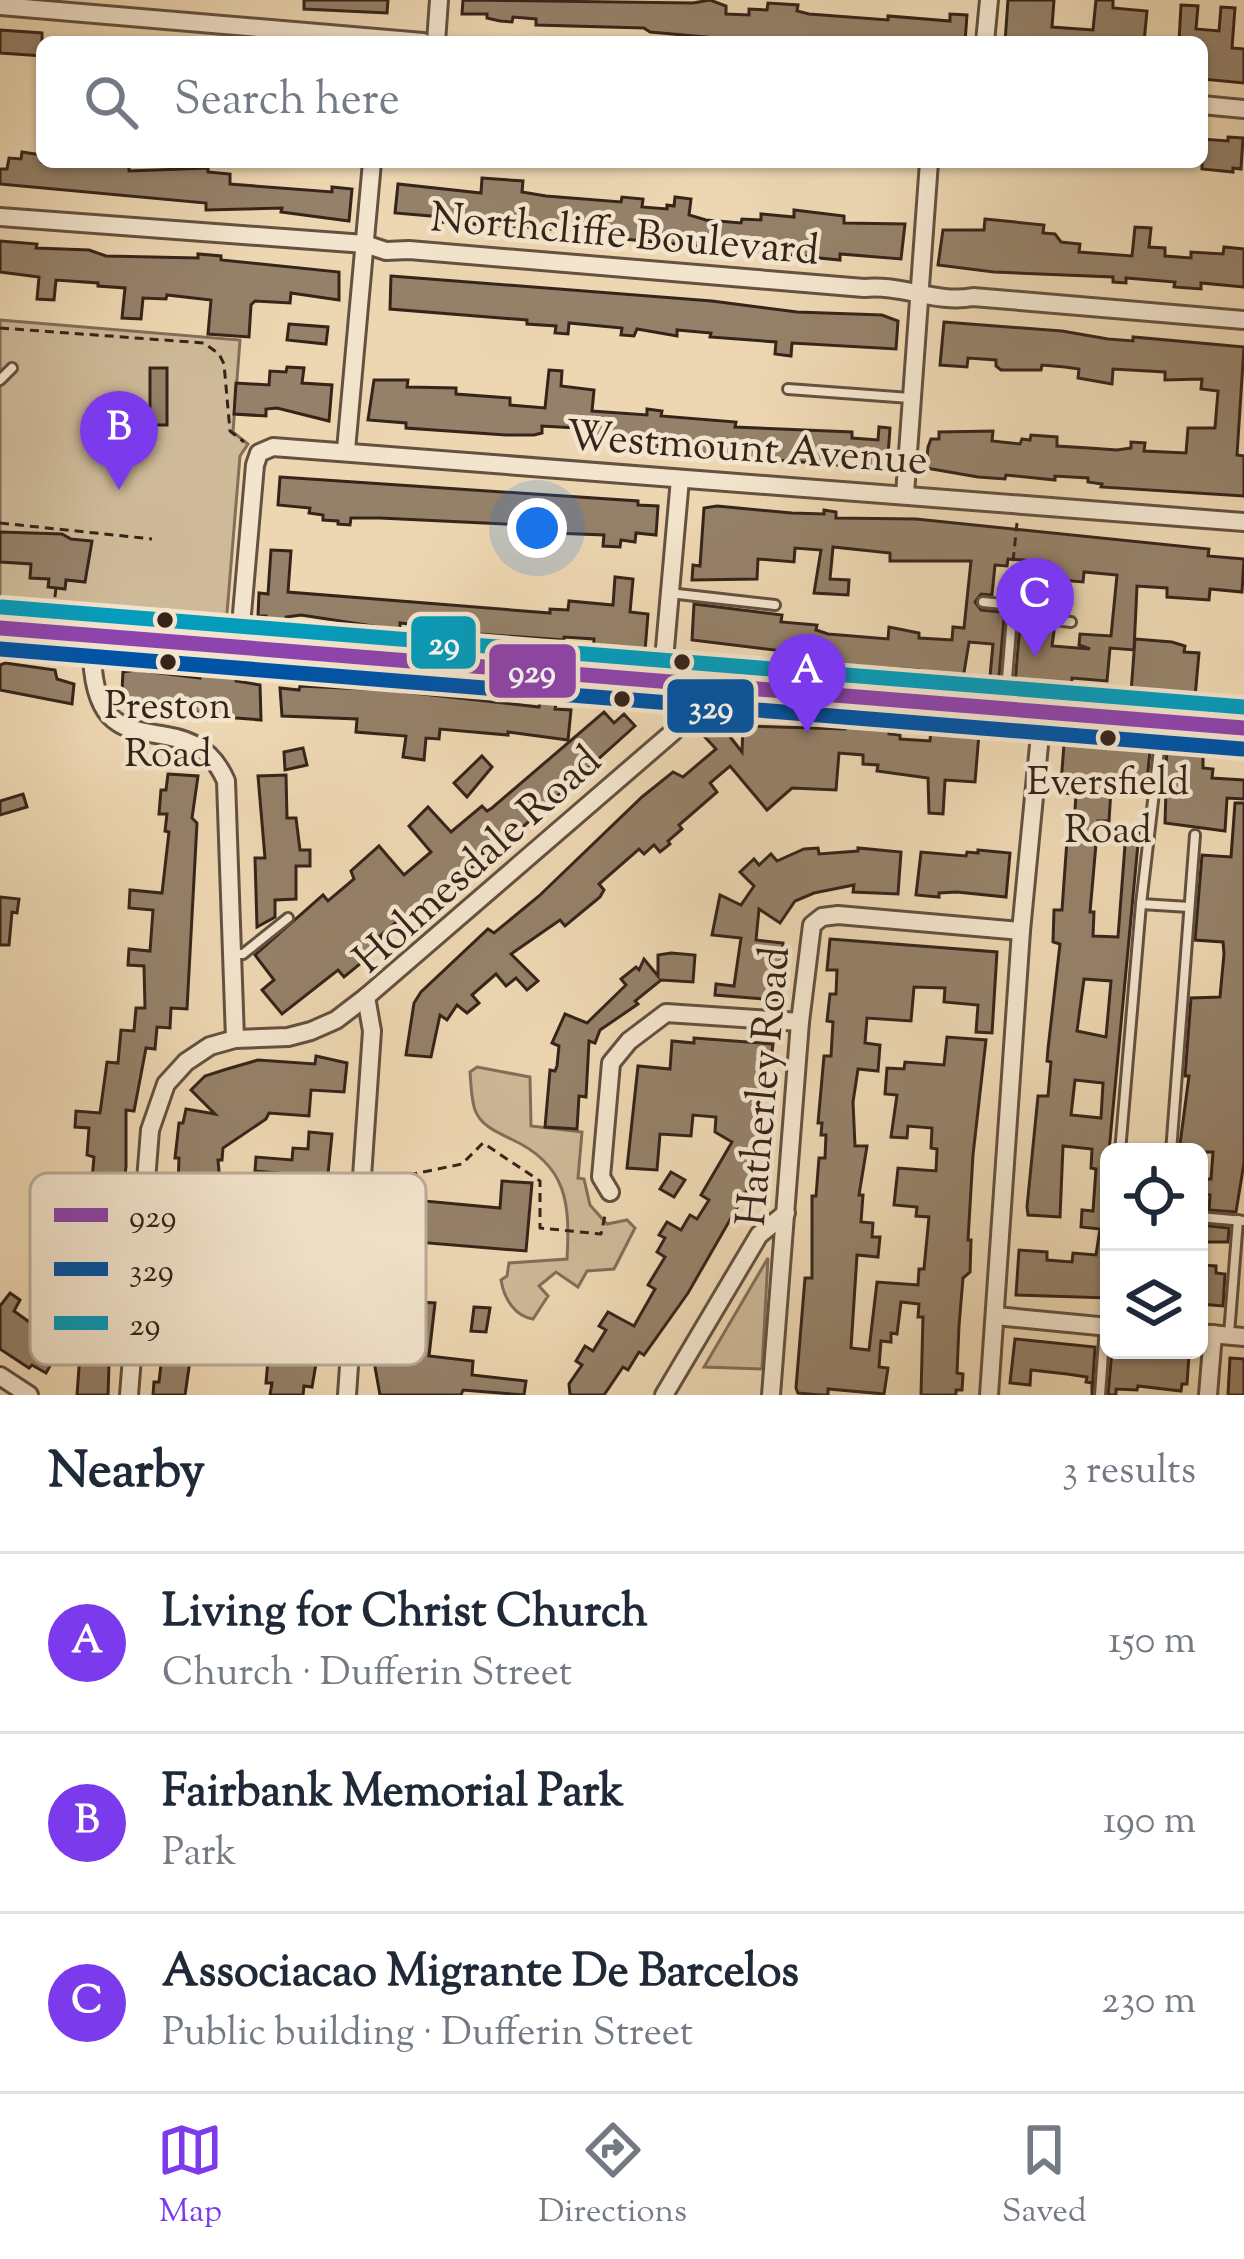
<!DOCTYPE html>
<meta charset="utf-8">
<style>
body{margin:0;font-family:"Sorts Mill Goudy",serif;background:#f2f2f3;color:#1f2937}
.controls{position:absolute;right:36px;bottom:36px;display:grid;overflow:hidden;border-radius:18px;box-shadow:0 3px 9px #0004}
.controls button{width:108px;height:108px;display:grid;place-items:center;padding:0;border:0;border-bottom:3px solid #e0e1e3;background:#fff;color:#1f2937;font:60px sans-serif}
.you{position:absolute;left:537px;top:528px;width:42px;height:42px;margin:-30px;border:9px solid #fff;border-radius:50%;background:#1a73e8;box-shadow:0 0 0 18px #1a73e833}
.badge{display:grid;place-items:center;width:78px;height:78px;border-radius:50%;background:#7c3aed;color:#fff;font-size:39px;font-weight:700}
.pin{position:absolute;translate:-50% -99px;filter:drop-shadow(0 3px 6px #0008)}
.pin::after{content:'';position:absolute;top:63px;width:42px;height:36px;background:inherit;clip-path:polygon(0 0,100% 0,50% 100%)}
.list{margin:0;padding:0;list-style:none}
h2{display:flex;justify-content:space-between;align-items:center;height:156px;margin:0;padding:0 48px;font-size:51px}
h2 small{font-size:39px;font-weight:400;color:#747a83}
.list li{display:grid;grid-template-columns:78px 1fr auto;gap:36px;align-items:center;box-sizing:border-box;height:180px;padding:0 48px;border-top:3px solid #e0e1e3}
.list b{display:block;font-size:45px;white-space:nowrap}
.list p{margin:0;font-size:39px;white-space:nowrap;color:#747a83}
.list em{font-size:39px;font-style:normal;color:#747a83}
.icon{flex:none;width:66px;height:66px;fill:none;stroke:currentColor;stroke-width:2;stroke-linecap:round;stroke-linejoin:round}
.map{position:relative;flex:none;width:1244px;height:1395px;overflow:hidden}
.search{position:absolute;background:#fff;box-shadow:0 3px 9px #0004;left:36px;right:36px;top:36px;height:132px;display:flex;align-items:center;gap:30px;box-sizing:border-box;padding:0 42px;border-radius:18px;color:#747a83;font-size:45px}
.sheet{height:696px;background:#fff}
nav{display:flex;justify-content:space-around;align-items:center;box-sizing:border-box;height:168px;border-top:3px solid #e0e1e3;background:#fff;font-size:33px;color:#747a83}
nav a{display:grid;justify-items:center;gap:6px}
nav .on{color:#7c3aed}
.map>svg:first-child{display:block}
</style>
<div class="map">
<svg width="1244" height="1395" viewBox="0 0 1244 1395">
<rect width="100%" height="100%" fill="#edd7b2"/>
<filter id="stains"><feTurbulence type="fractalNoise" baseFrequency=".00167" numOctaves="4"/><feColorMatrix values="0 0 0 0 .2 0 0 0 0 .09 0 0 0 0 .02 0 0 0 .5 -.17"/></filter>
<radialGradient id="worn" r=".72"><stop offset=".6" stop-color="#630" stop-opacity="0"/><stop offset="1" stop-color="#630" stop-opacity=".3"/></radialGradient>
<!-- green -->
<g fill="#ceb998" stroke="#826e59" stroke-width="3">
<path d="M0 320 240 340 233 432 248 444 240 456 227 613 221 625 0 608Z"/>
<path d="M477 1067 530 1077 531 1126 582 1132 578 1178 584 1179 590 1205 607 1224 627 1220 635 1228 614 1269 587 1271 578 1287 556 1272 539 1286 548 1296 533 1319C514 1316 504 1298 501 1280L507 1276 509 1263 567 1259C570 1204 568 1165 511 1139 497 1132 481 1126 475 1110 471 1099 471 1083 470 1072Z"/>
<path d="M768 1258 762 1369 704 1367Z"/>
</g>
<!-- building -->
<g fill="#958169" stroke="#36241a" stroke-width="3" fill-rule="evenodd">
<path d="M304 0H388L387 13 304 9Z"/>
<path d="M463 0 693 3 710 0 726 6V14L749 15V9L767 10 768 3 798 5 797 11 809 14 888 20V16L950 21V14L967 15 965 42H761L650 32 644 28 536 25V19L513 17 512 22 500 21 487 18V14H462Z"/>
<path d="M1008 0H1054L1052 27 1093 30 1096 0H1113V8L1147 11 1144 42H1005Z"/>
<path d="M1181 5 1198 6 1196 29 1219 31 1221 7 1235 8 1232 48 1244 49V83L1202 79V42H1179Z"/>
<path d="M0 30 42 33V56L0 53Z"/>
<path d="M1228 137 1243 138 1241 169 1233 168V172L1202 169V139L1228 141Z"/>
<path d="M22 152 42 155V162H89L129 166V171L208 168V172L230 174V184L332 192V187L352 189 349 221 281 212 282 208 206 210V203L0 184V169H7L9 158 21 159Z"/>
<path d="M482 178 523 181 522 192 546 196 621 202 622 197 643 199 642 207 667 209V205L674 206 675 197 691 199 689 215 706 220 741 223 742 219 761 220V214L794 217V210L844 216V223L905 224 901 259 840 254V260L758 252 581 235V231L442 222V217L395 213 398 184 481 193Z"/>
<path d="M985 219 1044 225 1043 233 1055 234 1061 242 1080 244 1079 252 1132 256 1135 227 1151 228 1149 247 1165 248V256L1191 258V252L1223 254 1224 247 1244 249V287L1201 283V289L1174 287 1175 282 1126 278V283L1113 282V277L994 272 938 265 943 230H984Z"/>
<path d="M0 241 37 244 36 248 89 250 106 256 198 258V254L221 256V260L339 272V300L291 293 290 303 255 301 251 305 249 337 208 334 211 300 167 295 166 299 143 298 141 319 122 318 125 288 98 286V283L56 280 54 300 37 299 39 277 0 272Z"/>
<path d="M391 276 712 301 797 312 882 315 898 321 896 349 792 343 791 356 775 354 776 342 710 337 711 333 677 330V336L637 329 634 336 621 335 622 328 569 323 568 334 555 333 556 326 527 324V320L390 309Z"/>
<path d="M944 322 1062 331 1108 339 1133 341V337L1244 347 1237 455 1244 456V496L1101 487 1102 484 1088 482V478L1055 476V480L1006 475 1005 479 978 477 926 468 928 447 931 439H939V432L993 431 992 441 1020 444 1022 439 1030 440 1031 435 1057 437V446L1089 448 1117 450 1131 448V442L1145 443 1144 451 1186 453 1188 428H1215L1218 391 1201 389 1202 379 1165 380V372L1113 369 1112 384 1078 378 1079 369 1065 367 1042 365 1041 370H1001L996 366V360L968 358 967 367 940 365Z"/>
<path d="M289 324 328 327 326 344 287 340Z"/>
<path d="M287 367 304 368 302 383 332 385 329 421 277 408 266 409V416L234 414 236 383 269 385 270 371 286 372Z"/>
<rect x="150" y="368" width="17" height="57"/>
<path d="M549 370 562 371 561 386 594 390 592 411 647 415V409L662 411 661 416 736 422 735 427 852 432V438L878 440 879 427 890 428 887 469 691 453V449L658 446V452L626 449 616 446V443L592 441 593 431 577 428 542 426V433L534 435H506L406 428V423L368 420 374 380H408L407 387 456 388V394L510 398V405L545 408Z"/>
<path d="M280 477 638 501V505L658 506 656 535 636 533 635 542 621 540 620 547 603 546 604 535 527 532V525L380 518H351L350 525 338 524V521L323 520V515L309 513 310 508 278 505Z"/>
<path d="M717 506 792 513 824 514V510L836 512V518L916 519 1209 549 1208 556 1244 559 1242 592 1210 589 1209 600 1167 597V588L1137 586 1134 650 1110 648 1107 681 1072 678 1071 688 1015 684 1020 623 1054 631 1052 646 1090 649 1079 645 1080 634 1111 636 1117 575 1084 572 1083 582 1049 579 1048 562 1008 559 1007 566 995 565 992 595 981 594 975 602 981 610 1001 612 1004 619 998 688 989 687 993 644 969 642 962 685 949 684V677L930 676V673L919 670 861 666 860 673 782 666 783 651 692 640 694 604 782 615 781 622 817 625 816 630 828 634 888 639 889 627 919 633V638L952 640 953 627 964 628 971 561H890V553L833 547 830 579 849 580 848 595 814 593 821 550 795 548 794 562 758 559 757 579 692 580 693 565 700 566 704 508Z"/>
<path d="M0 532 62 534 71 539 92 541 85 582 66 580 65 589 48 587 49 579 30 578 31 564 0 562Z"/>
<path d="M271 550 291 551 288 592 550 613V609L568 610 569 601 613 605 615 577 633 579 630 612 648 614 645 651 593 654 594 639 564 637V640L437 631 426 626 400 623V629L386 628 301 615 286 617 285 622 266 620V616H258L259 593 268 594Z"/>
<path d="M1135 639 1172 642 1185 646 1184 652 1199 653 1195 698 1131 693Z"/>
<path d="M5 663 55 670 57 679 74 684 72 704 0 690V665Z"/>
<path d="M136 670 200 678V674L236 678V681L260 685 261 720 197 715V712L187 711V705L130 703 122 692 123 672Z"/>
<path d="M300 686 387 690 539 707 540 702 556 704 555 709 571 710 568 740 508 732V735L440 729 439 739 426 738 424 760 403 757 406 736 356 732 357 719 282 716 280 688 299 690Z"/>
<path d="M604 712 614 723 624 714 635 726 485 861 468 869 430 902 406 921 402 917 380 936 382 938 367 951 371 955 344 977 338 970 282 1014 262 990 274 980 255 955 323 895 328 901 354 879 351 871 379 846 404 875 431 852 409 826 428 807 451 832 482 806 487 811 492 808Z"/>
<path d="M847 723 889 728V734L900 735V739L930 741 931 729 979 733 975 782 945 780 943 814 929 813 928 778 877 771 878 765 863 764V755L839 753 836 790 792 788 767 810 730 766 710 783 717 792 679 825 682 829 668 841 670 844 660 852 654 845 644 854 639 849 599 884 604 890 600 897 565 926 560 920 511 954 538 981 527 990 516 978 506 986 496 974 472 995 479 1003 467 1013 457 1005 447 1020 440 1015 431 1057 406 1055 414 1003 421 992 488 929 494 933 539 896 642 797 673 772 683 777 716 749 705 737 720 724 742 752 743 726 845 729Z"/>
<path d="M1064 744 1150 752 1146 789H1111L1109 821H1098L1090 912H1094L1093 936 1118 937 1126 832 1139 833 1109 1151V1298L1016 1295 1019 1250 1047 1252V1260L1072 1262 1073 1253 1096 1255 1100 1229 1081 1227 1082 1210 1093 1211 1096 1169 1091 1168 1092 1149 1063 1146 1060 1217 1028 1215 1027 1207 1038 1096H1048L1051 1062 1047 1061 1048 1049 1060 944 1053 942 1054 910H1062L1068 826H1074L1076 794 1063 793 1061 784ZM1084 979 1111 981 1106 1037 1077 1031ZM1075 1080 1103 1083 1101 1118 1071 1115Z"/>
<path d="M303 748 307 765 285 770 284 752Z"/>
<path d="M1167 753 1203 755V768L1213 769 1212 778 1244 780V799L1227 798 1225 831 1165 823 1166 790H1163Z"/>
<path d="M482 756 492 767 467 797 454 783Z"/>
<path d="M168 774 198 776 192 818 197 823 187 1009 171 1008 170 1028 157 1027 155 1049 146 1048 134 1111 126 1110V1167L118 1228 112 1227 111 1244H106L102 1283 109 1286 111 1301 108 1395H77L83 1313 78 1317 82 1296 74 1295 75 1275 66 1274 67 1262 73 1263 74 1231H79L80 1216 85 1217 87 1194 70 1193 72 1178 92 1180 94 1157 87 1155 89 1128 75 1127 76 1111 100 1113 107 1062 118 1063 121 1030 134 1031 136 1008H145L144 966 128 965 129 949 150 951 153 910 129 908 130 890 162 893 169 832 165 831 167 814H159L161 790H166Z"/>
<path d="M286 775 287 818H296L300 850H310V866H296V899L275 900V917L257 927 255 858H265L258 776Z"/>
<path d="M23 794 27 807 0 815V801Z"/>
<path d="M1235 803H1244V1163L1236 1212 1209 1210 1210 1195 1201 1194 1202 1179H1211L1213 1152H1179L1189 1076H1185L1191 998 1220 997 1224 954 1223 942 1195 940 1202 855 1231 857Z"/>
<path d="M818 848 819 854 858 851V848L901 852 898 894 853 892 854 885 814 893 795 901 780 923 759 909 756 940 783 943 778 1000 715 995 716 984 734 986 741 938 712 935 720 895 741 905 754 886 740 872 754 859 759 865 771 854 777 861 804 849Z"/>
<path d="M978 850 1010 853 1006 897 957 892 939 893V897L916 895 921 852 966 856 967 852 978 853Z"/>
<path d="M0 897 19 899 17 913 12 912 9 945H0Z"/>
<path d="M830 939 997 952 992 1033 976 1032 978 1005 944 1002 945 988 914 987 911 1021 867 1018 865 1043 880 1045 878 1071 858 1069 853 1102 855 1146H867L859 1195H863L861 1222 873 1223 872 1237H880L878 1257 857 1255 851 1348 869 1350 877 1282 918 1285 919 1269H924L929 1217 916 1216 917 1207 894 1205 898 1168 936 1171 937 1149 931 1148 932 1128 908 1126 907 1138 891 1137 897 1095 885 1094 887 1068 904 1069 905 1062 944 1065 947 1037 986 1040 973 1155 968 1240H971L970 1272 963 1278 959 1326 957 1373 963 1374 962 1390H956V1395H921L923 1317H918L919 1304 901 1302 897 1334 891 1333V1342L881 1341 879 1367 888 1368 884 1394 828 1389V1395H820L798 1393 796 1388 805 1278H812V1196H816L819 1158H825L826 1135H821L822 1123H818L824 1056H831L833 1022 827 1021 830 994H836L837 970H827Z"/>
<path d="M671 953 695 955 693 982 661 980 635 1001 638 1004 600 1030 595 1043 589 1041 586 1097 579 1096 577 1129 545 1127 550 1070 555 1071 557 1066 559 1046 552 1043 565 1014 587 1023 626 985 621 979 636 967 639 970 644 959 658 976V955Z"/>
<path d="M694 1038 773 1044 771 1060H763L754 1178 688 1293 644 1355 639 1352 628 1370 623 1367 604 1395H570L569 1384 582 1365 576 1361 585 1346 593 1351 606 1330 599 1326 608 1312 634 1326 655 1289 648 1285 665 1257 657 1252 665 1238 659 1235 667 1222 681 1230 690 1215 697 1219 709 1200 701 1195 732 1142 715 1132 716 1117 693 1115 691 1136 660 1134 657 1170 627 1168 638 1066 670 1069 672 1041 694 1043Z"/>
<path d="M316 1056 347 1063 344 1092 311 1090 309 1116 269 1113 266 1119 223 1148 222 1160H218L220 1183 253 1185 251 1203 206 1200 204 1232H214V1248L201 1247 200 1265 194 1264 193 1299 209 1301 208 1319 235 1322 241 1270 252 1271 246 1349 193 1340 185 1395H153L154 1382H159L163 1347H158L165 1265 173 1266 176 1249 178 1226H171L172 1187 178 1186 179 1158H175L179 1123H183L186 1109 215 1114 191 1090 205 1076 227 1069 258 1060 315 1064Z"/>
<path d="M309 1132 332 1134 322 1234H329L318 1352 312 1387 304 1386 303 1395H270L272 1383H266L273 1300 289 1301 296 1240 259 1236 261 1221 284 1223 288 1174 255 1171 256 1157 292 1160 293 1148 308 1149Z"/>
<path d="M671 1172 685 1180 674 1197 660 1189Z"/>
<path d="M502 1181 532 1183 526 1251 392 1240 396 1191 413 1192V1200L500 1208Z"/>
<path d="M1199 1225 1229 1228 1228 1242H1199Z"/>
<path d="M390 1264 425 1266 421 1302 435 1303 429 1356 473 1361 472 1375 526 1381 524 1395 463 1390 461 1395H380L375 1367Z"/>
<path d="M1199 1265 1216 1266V1273L1225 1274 1223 1306 1199 1304Z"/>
<path d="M10 1293 20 1300 14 1311 49 1336 40 1351 54 1359 46 1373 32 1365 29 1368 0 1349V1306Z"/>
<path d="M474 1307 490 1308 486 1332 471 1331Z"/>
<path d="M1015 1339 1095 1347 1092 1395V1383L1086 1382 1087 1377 1067 1374 1031 1370 1030 1385 1010 1383Z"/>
<path d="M1112 1350 1189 1355 1187 1384H1182L1181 1391 1138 1386 1137 1390 1116 1389V1395H1108Z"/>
<path d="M1230 1358 1244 1359V1395H1228Z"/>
</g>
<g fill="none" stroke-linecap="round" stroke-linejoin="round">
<!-- lane casing -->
<g stroke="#645140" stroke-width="14">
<g id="lane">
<path d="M0 380 12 368"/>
<path d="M788 389 910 398"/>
<path d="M669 593 775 605"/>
<path d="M983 602 1013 605 1020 615 1071 622"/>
<path d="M1005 703 1013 605"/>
<path d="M1141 904 1189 907"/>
<path d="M233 954H243L288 918"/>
<path d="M1120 1152 1141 904 1162 724"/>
<path d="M1171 1152 1195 835"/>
<path d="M1199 1217 1244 1221"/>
<path d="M1229 1334 1238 1220"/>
<path d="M1100 1395 1105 1326"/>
</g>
</g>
<!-- street casing -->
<g stroke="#645140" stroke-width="22">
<g id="street">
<path d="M0 6 423 42"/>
<path d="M436 42 439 0"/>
<path d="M985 42 989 0"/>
<path d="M1202 105 1244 109"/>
<path d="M0 217 365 244 386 251 409 250 864 288C902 284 936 304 973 297L1244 320"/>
<path d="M346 450 372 162"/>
<path d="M905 494 929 162"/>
<path d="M92 636C87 788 187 691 226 781L235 1039"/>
<path d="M239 648 255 465 259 453 273 447 1244 522"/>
<path d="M662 682 680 479"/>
<path d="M610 1192 601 1177 611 1063 629 1041 666 1013 800 1022"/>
<path d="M996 1316 1109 1327"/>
<path d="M1199 1333 1244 1337"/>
<path d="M0 1376 29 1395"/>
<path d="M129 1395 150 1130 166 1084 186 1062 210 1046 235 1039 288 1037 311 1031 336 1020 366 997 673 732 688 708 690 684"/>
<path d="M347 1395 372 1031 366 997"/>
<path d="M664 1395 759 1235 786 1213"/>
<path d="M771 1395 800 1022 812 925 822 917 838 915 1021 931"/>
<path d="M989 1395 1021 931 1042 714"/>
<path d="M1208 1395 1213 1334"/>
</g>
</g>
<!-- secondary casing -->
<g stroke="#36241a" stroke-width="27">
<path id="secondary" d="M0 628 1244 728"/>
</g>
<!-- path -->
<g stroke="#36241a" stroke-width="3" stroke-dasharray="9 6" stroke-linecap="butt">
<path d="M0 328 204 343 219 354 224 364 230 431 244 442"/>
<path d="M0 523 152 539"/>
<path d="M1010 591 1017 523"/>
<path d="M53 612 56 588"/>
<path d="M379 1181 462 1164 483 1143 540 1181V1228L601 1234 606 1211"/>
<path d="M377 1217 394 1219"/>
</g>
<!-- lane -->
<use href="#lane" stroke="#f3e5cd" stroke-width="8"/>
<!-- street -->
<use href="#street" stroke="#f3e5cd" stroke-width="16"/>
<!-- secondary -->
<use href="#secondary" stroke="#f3e5cd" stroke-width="21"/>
<!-- bus-1 casing -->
<g stroke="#f3e5cd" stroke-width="24">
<path id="bus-1" d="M0 628 1244 728"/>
</g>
<!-- bus-2 casing -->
<g stroke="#f3e5cd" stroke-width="24">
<path id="bus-2" d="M0 649 1242 749"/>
</g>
<!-- bus-3 casing -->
<g stroke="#f3e5cd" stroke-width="24">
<path id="bus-3" d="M2 607 1244 707"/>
</g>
<!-- bus-1 -->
<use href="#bus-1" stroke="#8e44ad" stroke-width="15"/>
<!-- bus-2 -->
<use href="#bus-2" stroke="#0054a6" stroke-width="15"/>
<!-- bus-3 -->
<use href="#bus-3" stroke="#059cbc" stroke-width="15"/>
</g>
<!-- markers -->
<g fill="#36241a" stroke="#f3e5cd" stroke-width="4.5">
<circle cx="165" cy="620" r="10"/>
<circle cx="168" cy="662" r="10"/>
<circle cx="682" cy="662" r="10"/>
<circle cx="622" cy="699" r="10"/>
<circle cx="1108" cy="738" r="10"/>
</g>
<g text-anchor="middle" stroke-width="9" stroke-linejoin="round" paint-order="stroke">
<!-- bus labels -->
<g font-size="39" fill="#36241a" stroke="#f3e5cd">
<text x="168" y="718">Preston<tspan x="168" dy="48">Road</tspan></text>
<text x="1108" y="794">Eversfield<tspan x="1108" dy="48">Road</tspan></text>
</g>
<!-- street labels -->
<g font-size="42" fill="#36241a" stroke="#f3e5cd">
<text transform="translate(625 232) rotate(5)" y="15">Northcliffe Boulevard</text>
<text transform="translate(747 446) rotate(4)" y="15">Westmount Avenue</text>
<text transform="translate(476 858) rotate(-42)" y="15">Holmesdale Road</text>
<text transform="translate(761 1086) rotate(-85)" y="15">Hatherley Road</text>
</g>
</g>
<!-- legend -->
<rect x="30" y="1173" width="396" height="192" rx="18" fill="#f3e5cd" stroke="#baab97" stroke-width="3"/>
<rect x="54" y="1208" width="54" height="14" fill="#8e44ad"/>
<rect x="54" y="1262" width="54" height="14" fill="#0054a6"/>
<rect x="54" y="1316" width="54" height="14" fill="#059cbc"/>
<g font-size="33" fill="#36241a">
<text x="129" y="1227">929</text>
<text x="129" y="1281">329</text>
<text x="129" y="1335">29</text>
</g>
<g stroke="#f3e5cd" stroke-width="4.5">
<rect x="409" y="614" width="69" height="57" rx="12" fill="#059cbc"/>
<rect x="487" y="642" width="91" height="58" rx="12" fill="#8e44ad"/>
<rect x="665" y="677" width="91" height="58" rx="12" fill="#0054a6"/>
</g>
<g font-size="33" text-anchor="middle" font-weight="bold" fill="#fff">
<text x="444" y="654">29</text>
<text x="532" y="682">929</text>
<text x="711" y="718">329</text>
</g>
<rect width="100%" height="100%" filter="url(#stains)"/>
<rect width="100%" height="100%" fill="url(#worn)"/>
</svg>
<div class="controls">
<button><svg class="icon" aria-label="locate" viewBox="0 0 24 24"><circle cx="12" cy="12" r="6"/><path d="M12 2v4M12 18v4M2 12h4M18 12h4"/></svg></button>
<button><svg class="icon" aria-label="layers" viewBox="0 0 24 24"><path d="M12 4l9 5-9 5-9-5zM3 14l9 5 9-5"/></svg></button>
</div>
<div class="you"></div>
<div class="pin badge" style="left:807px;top:733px">A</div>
<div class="pin badge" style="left:119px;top:490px">B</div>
<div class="pin badge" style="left:1035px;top:657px">C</div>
<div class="search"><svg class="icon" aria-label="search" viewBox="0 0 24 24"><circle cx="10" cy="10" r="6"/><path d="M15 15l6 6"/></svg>Search here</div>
</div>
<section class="sheet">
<h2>Nearby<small>3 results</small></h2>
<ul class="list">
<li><span class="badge">A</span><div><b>Living for Christ Church</b><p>Church · Dufferin Street</p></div><em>150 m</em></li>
<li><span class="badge">B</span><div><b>Fairbank Memorial Park</b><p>Park</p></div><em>190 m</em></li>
<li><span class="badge">C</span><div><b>Associacao Migrante De Barcelos</b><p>Public building · Dufferin Street</p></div><em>230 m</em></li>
</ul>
</section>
<nav>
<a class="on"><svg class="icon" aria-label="map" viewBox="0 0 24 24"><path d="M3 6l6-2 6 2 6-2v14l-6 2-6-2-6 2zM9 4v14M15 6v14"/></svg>Map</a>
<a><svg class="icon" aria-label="directions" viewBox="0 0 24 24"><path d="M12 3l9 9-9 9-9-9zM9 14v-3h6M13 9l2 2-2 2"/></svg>Directions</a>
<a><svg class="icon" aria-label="saved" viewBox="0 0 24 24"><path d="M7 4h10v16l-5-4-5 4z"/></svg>Saved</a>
</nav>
